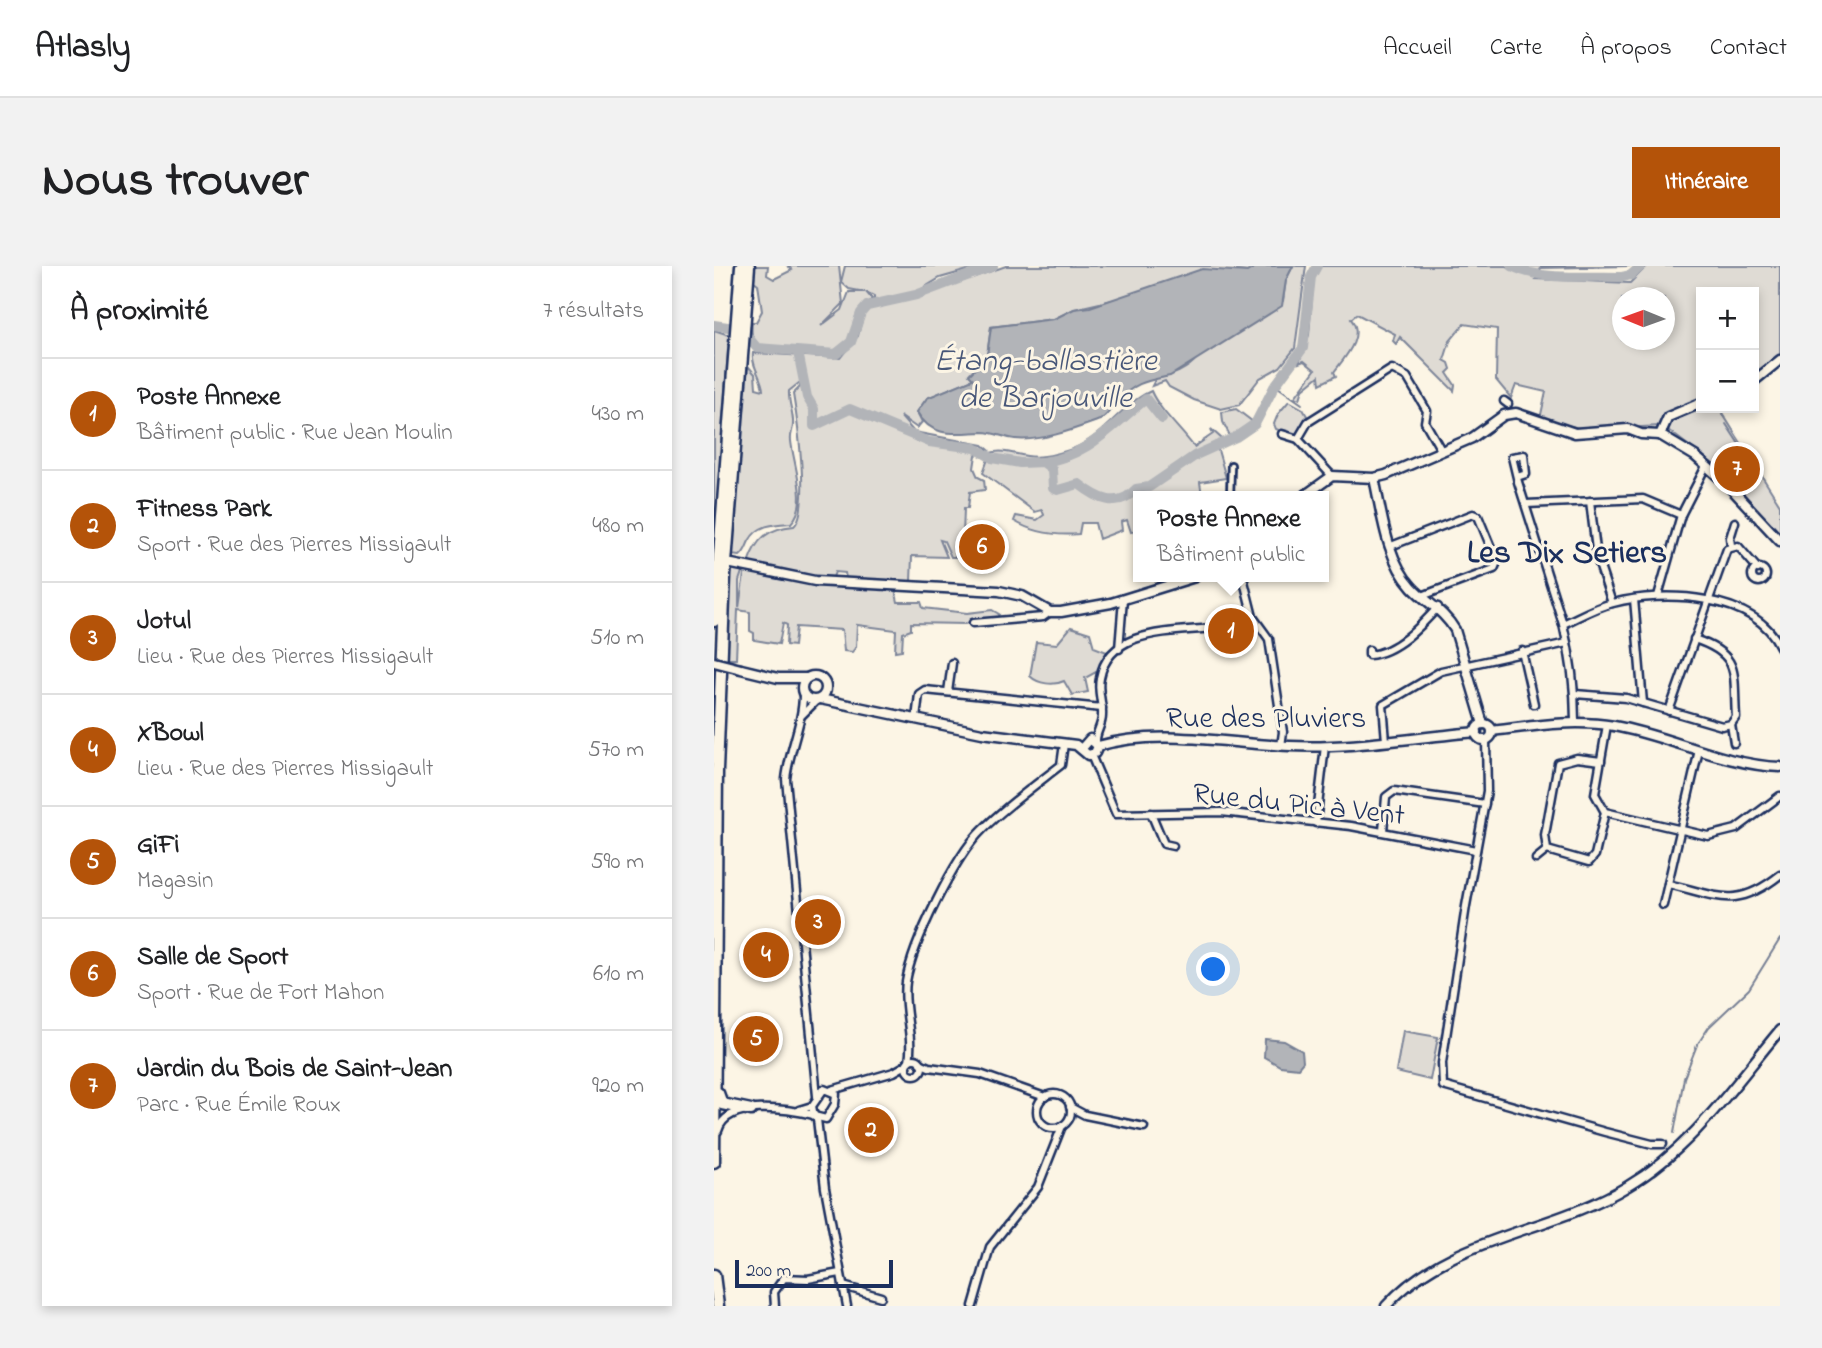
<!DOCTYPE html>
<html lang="fr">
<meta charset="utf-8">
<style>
body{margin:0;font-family:"Indie Flower",sans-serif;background:#f2f2f2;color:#202124}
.controls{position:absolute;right:21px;top:21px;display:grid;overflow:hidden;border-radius:0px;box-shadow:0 4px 10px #0003}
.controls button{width:63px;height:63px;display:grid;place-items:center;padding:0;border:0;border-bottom:2px solid #e0e0e0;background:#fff;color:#202124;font:35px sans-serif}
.compass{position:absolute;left:898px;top:21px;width:63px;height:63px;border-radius:50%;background:#fff;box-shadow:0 4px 10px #0003;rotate:271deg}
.scale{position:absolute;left:21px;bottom:18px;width:158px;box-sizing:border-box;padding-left:7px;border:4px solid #1b2f5e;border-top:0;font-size:19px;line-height:24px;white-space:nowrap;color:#1b2f5e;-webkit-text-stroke:5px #fcf5e5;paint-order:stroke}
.you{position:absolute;left:500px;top:704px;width:24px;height:24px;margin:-18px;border:5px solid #fff;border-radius:50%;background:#1a73e8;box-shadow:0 0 0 10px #1a73e833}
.badge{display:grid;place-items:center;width:46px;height:46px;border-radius:50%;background:#b45309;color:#fff;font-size:23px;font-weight:700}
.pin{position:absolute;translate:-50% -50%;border:4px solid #fff;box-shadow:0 2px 7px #0006}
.popup{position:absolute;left:419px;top:225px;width:196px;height:91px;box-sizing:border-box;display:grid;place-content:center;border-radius:0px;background:#fff;filter:drop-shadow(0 2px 5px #0005);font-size:23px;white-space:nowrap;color:#757577}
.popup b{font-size:26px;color:#202124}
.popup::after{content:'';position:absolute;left:50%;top:100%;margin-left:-14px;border:14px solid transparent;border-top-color:#fff}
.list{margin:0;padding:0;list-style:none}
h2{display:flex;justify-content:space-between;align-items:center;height:91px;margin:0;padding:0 28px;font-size:30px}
h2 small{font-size:23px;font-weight:400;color:#757577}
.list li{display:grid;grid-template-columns:46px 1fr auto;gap:21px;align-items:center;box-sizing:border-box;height:112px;padding:0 28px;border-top:2px solid #e0e0e0}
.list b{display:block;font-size:26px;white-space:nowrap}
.list p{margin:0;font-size:23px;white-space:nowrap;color:#757577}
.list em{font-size:23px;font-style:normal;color:#757577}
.map{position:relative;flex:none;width:1066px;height:1040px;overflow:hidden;border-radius:0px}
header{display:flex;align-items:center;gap:42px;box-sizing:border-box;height:98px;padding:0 35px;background:#fff;border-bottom:2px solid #e0e0e0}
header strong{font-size:33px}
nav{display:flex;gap:38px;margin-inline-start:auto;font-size:24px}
.intro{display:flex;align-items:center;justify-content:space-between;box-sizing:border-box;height:168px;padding:0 42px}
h1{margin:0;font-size:49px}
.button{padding:18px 32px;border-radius:0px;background:#b45309;color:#fff;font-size:24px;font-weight:700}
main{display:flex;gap:42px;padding:0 42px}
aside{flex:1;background:#fff;border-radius:0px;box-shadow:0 4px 10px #0003}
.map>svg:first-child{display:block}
</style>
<header>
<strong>Atlasly</strong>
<nav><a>Accueil</a><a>Carte</a><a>À propos</a><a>Contact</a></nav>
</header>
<div class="intro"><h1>Nous trouver</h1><a class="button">Itinéraire</a></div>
<main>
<aside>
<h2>À proximité<small>7 résultats</small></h2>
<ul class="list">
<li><span class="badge">1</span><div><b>Poste Annexe</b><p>Bâtiment public · Rue Jean Moulin</p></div><em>430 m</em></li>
<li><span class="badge">2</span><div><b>Fitness Park</b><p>Sport · Rue des Pierres Missigault</p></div><em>480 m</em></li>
<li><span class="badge">3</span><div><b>Jotul</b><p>Lieu · Rue des Pierres Missigault</p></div><em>510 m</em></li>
<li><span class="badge">4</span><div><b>XBowl</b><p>Lieu · Rue des Pierres Missigault</p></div><em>570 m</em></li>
<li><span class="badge">5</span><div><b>GiFi</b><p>Magasin</p></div><em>590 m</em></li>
<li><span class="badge">6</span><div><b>Salle de Sport</b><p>Sport · Rue de Fort Mahon</p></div><em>610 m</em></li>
<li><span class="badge">7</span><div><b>Jardin du Bois de Saint-Jean</b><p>Parc · Rue Émile Roux</p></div><em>920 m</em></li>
</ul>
</aside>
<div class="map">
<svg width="1066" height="1040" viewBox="0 0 1066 1040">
<rect width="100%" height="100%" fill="#fcf5e5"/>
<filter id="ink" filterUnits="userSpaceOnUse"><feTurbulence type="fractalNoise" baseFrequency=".0143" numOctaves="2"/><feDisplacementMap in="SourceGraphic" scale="14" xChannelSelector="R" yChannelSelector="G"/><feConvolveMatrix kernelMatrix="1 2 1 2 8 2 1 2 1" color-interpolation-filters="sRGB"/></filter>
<g filter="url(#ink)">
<!-- green -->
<g fill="#dfdbd4" stroke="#7d8599" stroke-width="2" fill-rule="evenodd">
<path d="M41 0H54L53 9 60 13 78 4 74 0H125L129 38 107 60 128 44 135 26H151L135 23 127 16 131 0H268L226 12 196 30 160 37V30L152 26 158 33 142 50 138 71 123 86H113L44 80C37 72 37 66 38 56H42L48 45 44 18 40 15Z"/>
<path d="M292 0H543L533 6 523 5 360 43 340 53 277 61 273 89 255 108 259 113 213 132 203 146 208 156 203 162 186 150 200 166 269 179 275 184 262 189 260 202 264 211 270 214 271 224 256 226 254 242H250L249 271 241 284 248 285 245 291H237L230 275 226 274 233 291 198 290 197 316 132 312 131 307 121 306 119 311 92 310 34 297C42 273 54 262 80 260 97 245 83 152 79 128L86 121 85 117 75 125C74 137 80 147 79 159 79 164 76 169 77 175 79 197 96 239 77 257 61 258 44 258 35 275 32 281 32 285 26 290L16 289 34 100 41 108 42 122 49 124C48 111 37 100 39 87L126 92 144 70 149 49 154 43 191 35Z"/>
<path d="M579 0H592L581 82 566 101 546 112 525 139 507 143 480 134 455 121 451 115 438 120 442 112C456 111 475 103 483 92L569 35 572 14Z"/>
<path d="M606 0H916L827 2 822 13 916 17 933 0H1066V88L1040 111V26H987V132L951 147 946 160 874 164 826 153 832 126 802 119 797 132 782 114 783 63 750 58 736 75 730 94 735 97 737 103 733 107 741 119 740 125 686 71 682 78 679 75 681 68 643 48 637 53C651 70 631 91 620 106L622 110 606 118 605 110 589 123 586 133 581 131 601 104 590 95 585 97 595 69 600 8ZM908 32H950V74H908Z"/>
<path d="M0 64 15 69 0 282Z"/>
<path d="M437 125C445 144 467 163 480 181L499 168 497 163 508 173 502 177 512 212 486 216 488 230H424V264L417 266 413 254 407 256 408 264 385 273 381 257H367L365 268C342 270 320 267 300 255L302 250 323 254 330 249 328 244 321 246 269 207 274 193 281 194 276 187C289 183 300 188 313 190 326 192 340 189 352 185 388 175 404 140 437 125Z"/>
<path d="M575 135 589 143 593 150 582 171 562 163 560 158 564 148Z"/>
<path d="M987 140 1005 142 1066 239V265L1063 268 1039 240 1001 205 1003 201 950 161 952 155Z"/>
<path d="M522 143 539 156 516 170 509 156 508 146Z"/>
<path d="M17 300 29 303 25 315V342L31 301 181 323 184 336H207L209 342 253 347 278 344 285 348 282 353 258 354 252 358 197 357V364L189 367 188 384 181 385 182 364 143 359 142 381 138 386 130 385 128 364 82 361 80 380 72 379 73 359 69 357 65 378 40 374V367L36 365V346L24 344 22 393H12Z"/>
<path d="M357 361 376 367 380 381 393 386 384 405 371 412 374 426 358 429 350 415C340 420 324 418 316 410L322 376 343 378Z"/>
<path d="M689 765 724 771 716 814 682 806Z"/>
</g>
<!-- water -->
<g fill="#b2b4b8" stroke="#767f94" stroke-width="2">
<path d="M543 0H579L572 14 568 40 456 110C433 115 421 116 404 135 398 141 393 151 386 154 361 163 327 176 301 173 290 172 280 166 269 166 242 167 218 173 203 146L213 132 259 113 255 109 273 90 277 61 340 53 360 43 376 41 488 3 533 6Z"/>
<path d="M551 773 570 775 588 785 589 796 584 802 566 800 550 791Z"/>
</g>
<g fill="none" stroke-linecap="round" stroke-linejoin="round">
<!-- stream -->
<g stroke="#767f94" stroke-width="2">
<path d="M561 119 588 138"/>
<path d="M1012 158 1025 178"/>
<path d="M960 867 970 812 983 779 995 761 1035 723 1066 673"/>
</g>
<!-- river -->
<g stroke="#b2b4b8" stroke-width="10">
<path d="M798 0C829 16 874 9 908 11L917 9 927 0"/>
<path d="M0 59 27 63 43 82 122 88 137 76 147 47 153 40 202 29 279 0"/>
<path d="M84 86 93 131 100 143V160L136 143 215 176 261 182 278 192 306 197 329 196 338 203 339 222 344 224 365 218C383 232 403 244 422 223L435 221 482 189 522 171 541 158 560 121 589 82 597 11 603 0"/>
<path d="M329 196C374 190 397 160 432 133L448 153"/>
</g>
<!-- pedestrian casing -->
<g stroke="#1b2f5e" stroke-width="10">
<path id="pedestrian" d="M516 230 517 199"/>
</g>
<!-- minor casing -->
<g stroke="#1b2f5e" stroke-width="11">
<g id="minor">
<path d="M790 135 794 138"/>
<path d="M568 168 584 173 618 210"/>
<path d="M584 173 594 156 678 103 693 111 713 145 711 156 727 184"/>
<path d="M803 211 812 208 810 189 798 191 804 216 849 358C857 391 861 422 861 455"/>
<path d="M876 235 883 292 898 337"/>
<path d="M812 238 929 233 967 249"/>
<path d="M1017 279 1016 272 1021 256"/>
<path d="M677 280 759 248 764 250 783 296 780 303 708 330"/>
<circle cx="1045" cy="309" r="7"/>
<path d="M529 311 539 351 555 373 569 466 567 480"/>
<path d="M944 330 967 249 992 200"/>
<path d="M920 333 929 437"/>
<path d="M259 357 329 351 336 346"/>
<path d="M849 358C865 351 881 341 899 337 949 324 1041 327 1066 381"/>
<path d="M405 383 409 333"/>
<path d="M655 384V389C682 387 707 360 724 341"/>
<path d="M808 385 820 438"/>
<path d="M234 426 238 397"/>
<path d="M89 428C89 457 75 484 72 513L103 830"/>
<path d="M861 428 912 432 1008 460 1017 458 1022 451C1019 407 1028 389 980 373"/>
<path d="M955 445 1013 283 1024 280 1044 303"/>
<path d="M88 449 103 434"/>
<path d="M202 453 205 428 211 424 388 442"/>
<path d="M1017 458 1020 477"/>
<path d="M893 459 881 528 891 546 994 570 1022 563 1066 530"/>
<path d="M772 474 773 525 752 640 728 797 729 820 891 866 938 878H949"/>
<path d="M672 475 669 439 727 405 853 377"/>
<path d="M382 476C381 467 388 460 388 450 389 438 383 424 386 412 398 345 507 376 539 351"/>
<path d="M377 489 402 548 507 546 637 560 762 584"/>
<path d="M887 495 863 492 844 497 831 569 833 584 875 596 881 589 891 546"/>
<path d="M437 547 450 578 459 580"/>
<path d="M602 557 611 480"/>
<path d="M669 565 672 531 680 525 771 538"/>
<path d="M822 593 833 584"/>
<path d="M954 618C1005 630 1022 644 1066 609"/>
<path d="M949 639 985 484"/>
<circle cx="200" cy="801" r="8"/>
<path d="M195 795C200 769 188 742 192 716 198 678 241 590 268 564 292 540 320 520 347 499L350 478"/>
<path d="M206 797 215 801 266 808 331 831"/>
<path d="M118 824 180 806 192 799"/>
<circle cx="340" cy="845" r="17"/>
<path d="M356 841 371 849 430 861"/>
<path d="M85 844 98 840 110 823 122 828 121 838 112 853 100 850 98 840"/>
<path d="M103 853 111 922 133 1040"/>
<path d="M4 865C12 833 74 843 100 849"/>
<path d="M129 1020 167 1031"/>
<path d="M61 1040 60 1026 70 1012 94 1013 126 1007"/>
<path d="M259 1040 276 981 324 921 348 860"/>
</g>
</g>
<!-- tertiary casing -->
<g stroke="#1b2f5e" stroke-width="13">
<g id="tertiary">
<path d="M1040 115 1066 94"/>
<path d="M946 169 981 190 1013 218 1066 275"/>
<path d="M946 169 954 151 987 137"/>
<path d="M660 212C668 247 672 293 698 321 713 337 730 345 741 364L769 458"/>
<path d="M590 230 618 210 660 212 672 209 758 172 790 149 802 147 861 167 914 163 927 168 946 169"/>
<path d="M18 298 101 315 285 325 308 330 336 346H347L397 337 481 311"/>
<path d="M27 403 64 412H93"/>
<circle cx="100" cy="422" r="12"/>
<path d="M106 433 268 467 362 479 374 489 381 487 384 480 376 473 369 481"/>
<circle cx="770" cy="466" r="8"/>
<path d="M778 465C820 460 859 453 900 460 956 470 1009 499 1066 501"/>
<path d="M384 480C446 462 513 478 576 480 638 483 701 471 763 466"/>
<path d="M672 1040C736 969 837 967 914 920 977 883 1020 819 1066 764"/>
</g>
</g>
<!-- primary casing -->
<g stroke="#1b2f5e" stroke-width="15">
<g id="primary">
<path d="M0 355 27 0"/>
<path d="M4 827 8 838 37 844"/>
<path d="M0 896 3 504 11 310 35 0"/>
<path d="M0 1009 4 1040"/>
</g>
</g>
<!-- pedestrian -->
<use href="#pedestrian" stroke="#fcf5e5" stroke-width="4.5"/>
<!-- minor -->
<use href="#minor" stroke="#fcf5e5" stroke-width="6"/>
<!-- tertiary -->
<use href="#tertiary" stroke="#fcf5e5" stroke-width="8"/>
<!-- primary -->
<use href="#primary" stroke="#fcf5e5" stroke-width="10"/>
<!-- tertiary-bridge casing -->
<g stroke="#1b2f5e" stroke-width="13" stroke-linecap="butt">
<path id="tertiary-bridge" d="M0 396 27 403"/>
</g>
<!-- tertiary-bridge -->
<use href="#tertiary-bridge" stroke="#fcf5e5" stroke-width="8"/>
</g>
</g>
<g text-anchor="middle" stroke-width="6" stroke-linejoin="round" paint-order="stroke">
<!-- street labels -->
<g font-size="30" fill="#1b2f5e" stroke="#fcf5e5">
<text x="552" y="461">Rue des Pluviers</text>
<text transform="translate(585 537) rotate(6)" y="10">Rue du Pic à Vent</text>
</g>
<!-- water labels -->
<g font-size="32" font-style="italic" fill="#485779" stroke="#fcf5e5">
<text x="331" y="104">Étang-ballastière<tspan x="331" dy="37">de Barjouville</tspan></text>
</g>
<!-- quarter labels -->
<g font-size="33" font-weight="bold" fill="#1b2f5e" stroke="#fcf5e5">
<text x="853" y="296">Les Dix Setiers</text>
</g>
</g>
</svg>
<div class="controls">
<button>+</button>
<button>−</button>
</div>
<svg class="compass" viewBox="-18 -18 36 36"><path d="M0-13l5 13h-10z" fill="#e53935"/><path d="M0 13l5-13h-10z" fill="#757577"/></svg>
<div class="scale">200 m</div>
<div class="you"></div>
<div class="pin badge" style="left:517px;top:365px">1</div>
<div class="popup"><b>Poste Annexe</b>Bâtiment public</div>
<div class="pin badge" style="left:157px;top:864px">2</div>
<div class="pin badge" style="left:104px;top:656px">3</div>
<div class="pin badge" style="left:52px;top:689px">4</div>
<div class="pin badge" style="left:42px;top:773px">5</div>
<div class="pin badge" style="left:268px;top:281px">6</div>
<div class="pin badge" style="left:1023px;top:203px">7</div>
</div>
</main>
